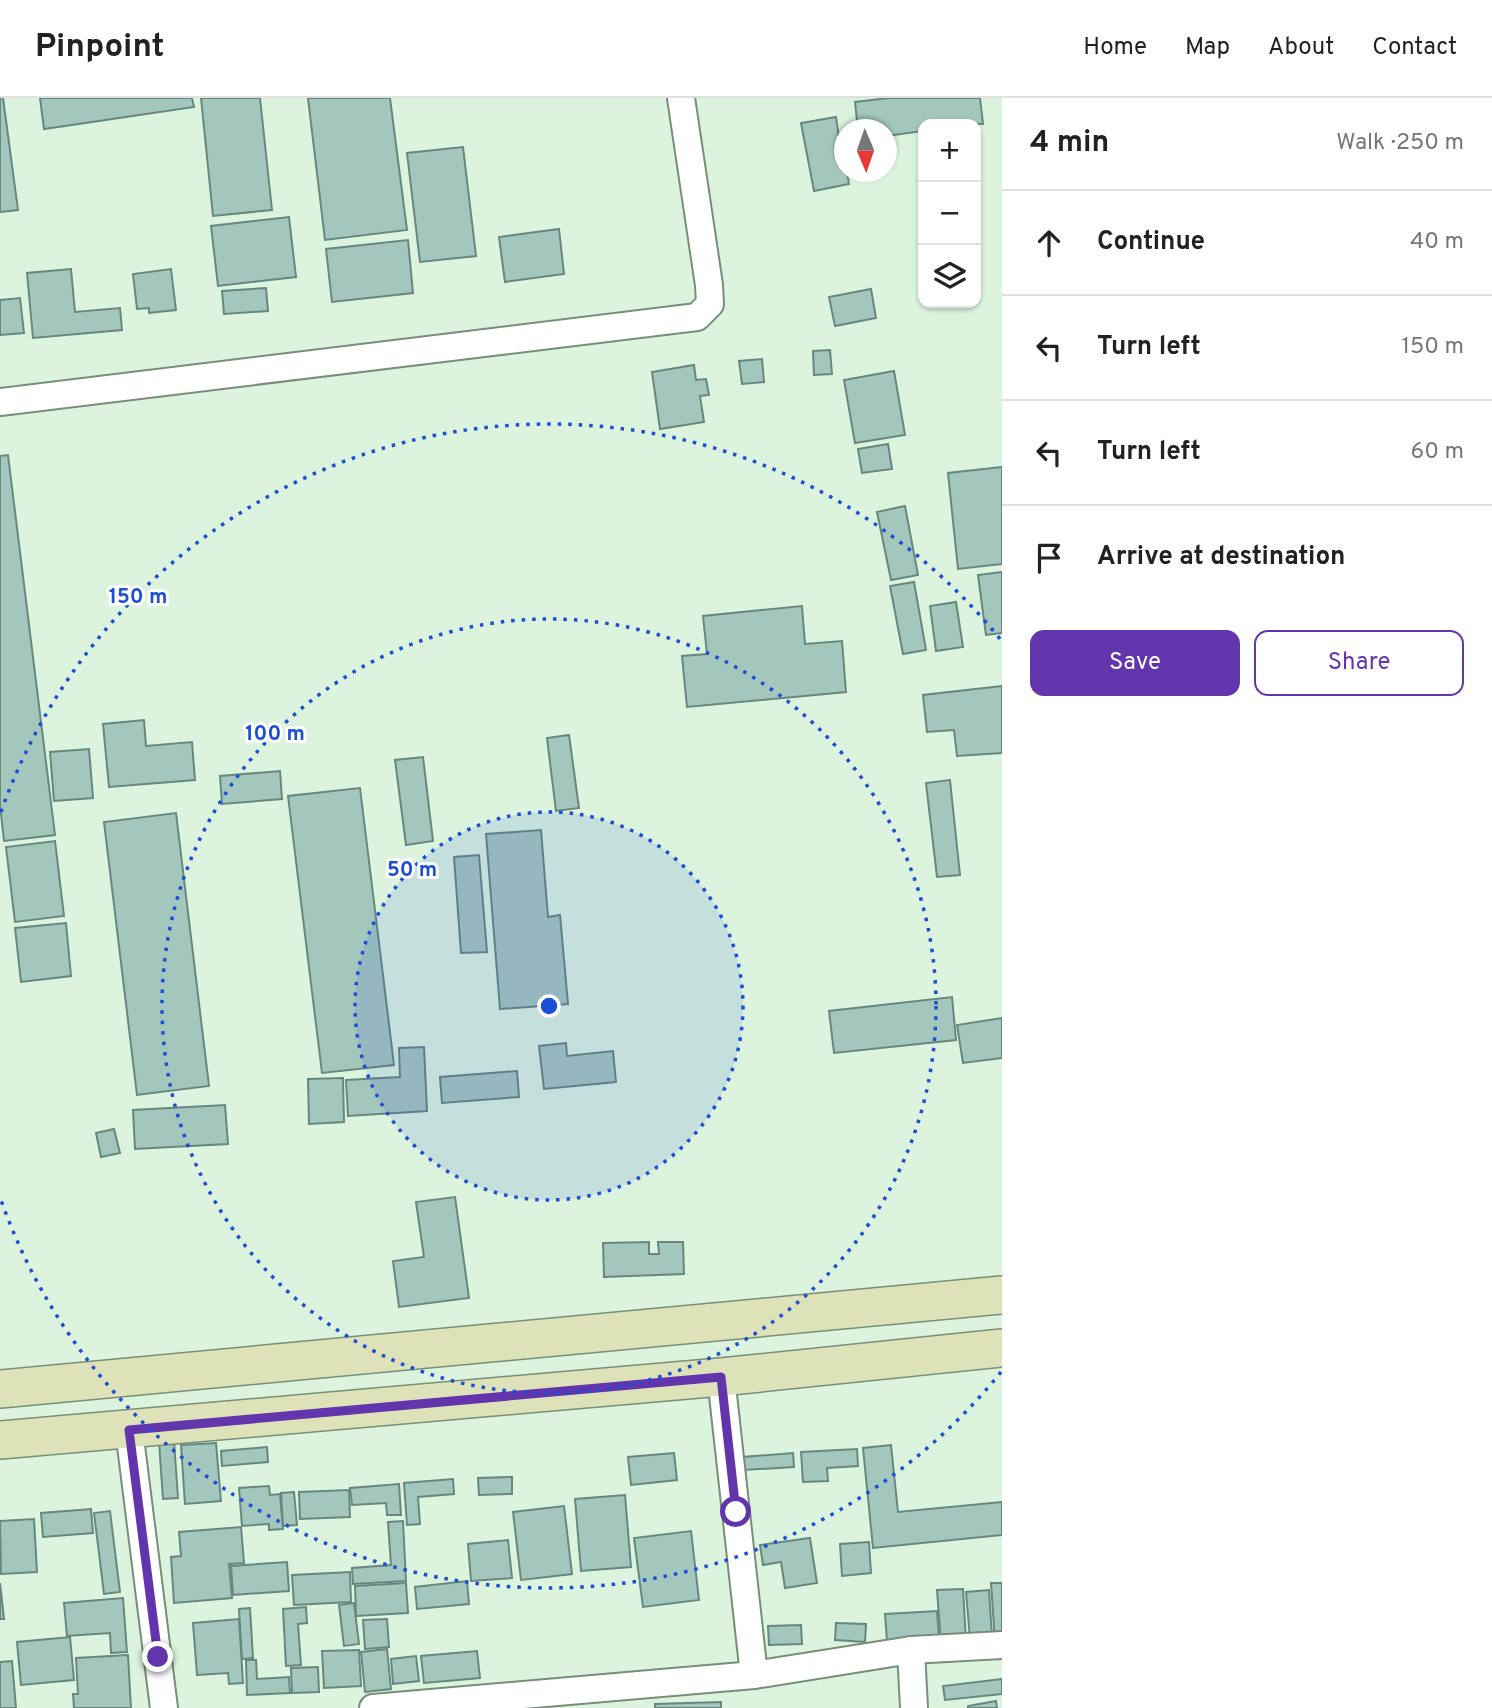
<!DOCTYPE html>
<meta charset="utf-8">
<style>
body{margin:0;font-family:Overpass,sans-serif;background:#f6f6f6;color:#222}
.controls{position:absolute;right:21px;top:21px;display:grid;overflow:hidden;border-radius:14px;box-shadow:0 2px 5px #0004}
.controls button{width:63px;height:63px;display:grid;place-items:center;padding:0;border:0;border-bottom:2px solid #e0e0e0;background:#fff;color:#222;font:35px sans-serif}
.compass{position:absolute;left:834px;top:21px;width:63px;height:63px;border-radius:50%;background:#fff;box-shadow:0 2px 5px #0004;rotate:178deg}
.stop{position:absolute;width:21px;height:21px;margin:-16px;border:5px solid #6235ad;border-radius:50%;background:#fff}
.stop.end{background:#6235ad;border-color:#fff;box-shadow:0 2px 7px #0008}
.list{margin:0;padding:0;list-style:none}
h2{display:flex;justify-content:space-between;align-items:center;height:91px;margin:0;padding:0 28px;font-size:30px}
h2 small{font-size:23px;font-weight:400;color:#767676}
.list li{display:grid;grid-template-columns:46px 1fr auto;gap:21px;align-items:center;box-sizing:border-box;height:105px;padding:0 28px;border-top:2px solid #e0e0e0}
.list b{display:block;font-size:26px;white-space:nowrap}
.list em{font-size:23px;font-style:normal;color:#767676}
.actions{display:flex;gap:14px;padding:21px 28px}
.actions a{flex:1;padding:16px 0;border:2px solid #6235ad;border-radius:14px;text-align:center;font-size:24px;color:#6235ad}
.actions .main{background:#6235ad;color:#fff}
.icon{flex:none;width:38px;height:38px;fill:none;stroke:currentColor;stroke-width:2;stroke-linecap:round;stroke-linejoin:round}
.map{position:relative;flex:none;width:1002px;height:1610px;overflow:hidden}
header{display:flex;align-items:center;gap:42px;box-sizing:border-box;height:98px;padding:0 35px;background:#fff;border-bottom:2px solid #e0e0e0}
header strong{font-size:33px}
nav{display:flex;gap:38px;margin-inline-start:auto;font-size:24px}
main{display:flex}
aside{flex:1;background:#fff}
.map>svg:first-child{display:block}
</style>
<header>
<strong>Pinpoint</strong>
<nav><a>Home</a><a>Map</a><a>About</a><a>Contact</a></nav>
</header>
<main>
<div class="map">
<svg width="1002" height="1610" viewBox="0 0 1002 1610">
<rect width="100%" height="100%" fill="#dcf4dd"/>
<!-- building -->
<g fill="#a4c7bd" stroke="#67887f" stroke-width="2">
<path d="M0 0H3L18 112 0 114Z"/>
<path d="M40 0H192L194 9 44 31Z"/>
<path d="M201 0H260L272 112 213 118Z"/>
<path d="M308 0H390L407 132 325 142Z"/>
<path d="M889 0H980L983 26H923V33L886 38V32H858L855 4Z"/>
<path d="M836 19 844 74H847L849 86 814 93 801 25Z"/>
<path d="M463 49 476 158 420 164 407 55Z"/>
<path d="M289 119 296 179 218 188 211 128Z"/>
<path d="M559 131 564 176 505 184 499 139Z"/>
<path d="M408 142 413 195 332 204 326 151Z"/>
<path d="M71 171 75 214 120 210 122 232 33 240 27 175Z"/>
<path d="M171 171 176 212 149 215V210L137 211 133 176Z"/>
<path d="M266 190 268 213 224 216 222 193Z"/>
<path d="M871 191 876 220 835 228 829 199Z"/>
<path d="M20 200 24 235 0 237V202Z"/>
<path d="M830 252 832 276 814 277 813 253Z"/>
<path d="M762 261 764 284 742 286 739 263Z"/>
<path d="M694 267 696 282 706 281 709 297 700 298 704 324 660 331 652 274Z"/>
<path d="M894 273 905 337 855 345 844 282Z"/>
<path d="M888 346 892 371 862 375 858 351Z"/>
<path d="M8 357 55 737 4 743 0 707V358Z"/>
<path d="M1002 369V466L958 471 948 375Z"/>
<path d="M905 408 918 477 891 482 877 414Z"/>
<path d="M1002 474V535L986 537 978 477Z"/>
<path d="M914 484 926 552 903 556 890 488Z"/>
<path d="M956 504 963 549 936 553 930 508Z"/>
<path d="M802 508 805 546 842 543 846 594 687 609 682 558 707 556 703 518Z"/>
<path d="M1002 588V655L957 658 954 632 927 634 923 597Z"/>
<path d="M144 622 146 648 192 644 195 682 109 689 103 626Z"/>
<path d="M569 637 579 710 556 713 547 640Z"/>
<path d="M89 651 93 700 54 703 50 654Z"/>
<path d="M423 659 433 743 406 747 395 662Z"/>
<path d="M280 673 282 701 222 706 220 678Z"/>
<path d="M950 682 960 777 937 779 926 685Z"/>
<path d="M360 690 394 967 322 975 288 698Z"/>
<path d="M176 715 209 988 137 997 104 724Z"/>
<path d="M541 732 548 819 560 817 568 906 500 911 486 736Z"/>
<path d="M55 743 64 818 15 824 6 749Z"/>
<path d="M479 757 487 854 461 855 454 759Z"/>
<path d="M66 825 71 878 21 884 15 830Z"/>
<path d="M952 899 956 942 834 955 829 913Z"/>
<path d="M1002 920V960L963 965 957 927Z"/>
<path d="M566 945 567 958 613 953 616 984 544 991 539 948Z"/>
<path d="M424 949 427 1013 348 1018 346 982 400 979 399 950Z"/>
<path d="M517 973 519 999 442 1005 440 979Z"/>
<path d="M343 980 344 1024 309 1026 308 981Z"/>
<path d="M225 1007 228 1046 135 1051 133 1012Z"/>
<path d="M114 1031 120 1055 101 1059 96 1035Z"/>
<path d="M455 1099 469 1200 399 1209 393 1163 424 1159 416 1104Z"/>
<path d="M649 1144V1156H659L658 1144H683L684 1176 604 1179 603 1145Z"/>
<path d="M174 1343 178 1400 163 1401 159 1344Z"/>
<path d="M216 1345 221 1403 185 1406 181 1347Z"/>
<path d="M891 1347 898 1414 1002 1404V1437L873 1450 863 1350Z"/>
<path d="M267 1349 268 1364 222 1368 221 1353Z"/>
<path d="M857 1351 858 1368 827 1370 828 1383 803 1384 801 1354Z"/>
<path d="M674 1355 677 1382 631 1387 628 1359Z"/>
<path d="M793 1355 794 1369 743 1372 742 1359Z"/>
<path d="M512 1379V1396L479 1397 478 1380Z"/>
<path d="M453 1381 454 1396 418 1399 420 1426 407 1427 404 1385Z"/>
<path d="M399 1386 401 1417H387L386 1405 352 1407 350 1390Z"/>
<path d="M269 1388 270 1397 280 1396 283 1431 269 1432V1426L242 1428 239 1390Z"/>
<path d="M349 1392 350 1419 300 1421 299 1394Z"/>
<path d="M294 1394 297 1427 283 1428 281 1395Z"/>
<path d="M625 1397 631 1469 581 1473 575 1401Z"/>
<path d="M564 1408 572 1476 521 1482 513 1414Z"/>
<path d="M91 1411 93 1435 43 1439 41 1415Z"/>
<path d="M110 1413 120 1494 104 1496 94 1415Z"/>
<path d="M34 1421 37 1474 1 1476 0 1423Z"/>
<path d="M403 1423 406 1483 353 1486 352 1470 391 1467 388 1424Z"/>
<path d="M241 1429 244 1465 229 1466 232 1500 174 1505 171 1459 181 1458 179 1434Z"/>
<path d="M691 1433 699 1502 643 1509 634 1440Z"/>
<path d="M810 1440 817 1485 785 1490 781 1464 763 1467 760 1447Z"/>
<path d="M508 1442 512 1480 471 1483 468 1446Z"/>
<path d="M869 1444 871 1475 842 1478 840 1446Z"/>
<path d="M287 1464 289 1493 233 1497 231 1468Z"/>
<path d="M350 1474 351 1504 294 1507 292 1477Z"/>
<path d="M467 1483 469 1506 417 1511 415 1489Z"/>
<path d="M0 1485 4 1521H0Z"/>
<path d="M406 1485 408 1515 356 1518 355 1488Z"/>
<path d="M991 1485H1002V1544H995Z"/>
<path d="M963 1491 966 1543 941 1545 937 1492Z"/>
<path d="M989 1492 992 1539 970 1541 966 1494Z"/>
<path d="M123 1500 127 1554 111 1555 110 1535 67 1538 64 1505Z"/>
<path d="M354 1505 359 1546 344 1548 339 1507Z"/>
<path d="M306 1509 307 1525 298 1526 301 1567 286 1568 283 1511Z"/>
<path d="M250 1510 253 1560 242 1561 239 1511Z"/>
<path d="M937 1513 939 1540 887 1543 885 1516Z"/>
<path d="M239 1521 243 1585 229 1586 228 1575 197 1577 193 1525Z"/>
<path d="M387 1521 389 1549 365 1551 363 1522Z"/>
<path d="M836 1525 866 1526 865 1544 835 1542Z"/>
<path d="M801 1527 802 1546 769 1547 768 1528Z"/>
<path d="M70 1539 74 1582 21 1587 17 1544Z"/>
<path d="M387 1551 391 1591 365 1594 361 1554Z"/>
<path d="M359 1552 361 1588 324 1590 322 1553Z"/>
<path d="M477 1553 480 1580 424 1585 421 1558Z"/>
<path d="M128 1557 131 1610H74L73 1596H78L76 1560Z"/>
<path d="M416 1558 419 1583 393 1586 391 1561Z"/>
<path d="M246 1562H256L257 1581 289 1579 290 1595 247 1597Z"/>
<path d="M12 1563 16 1610H0V1564Z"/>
<path d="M318 1569 319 1594 292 1595 291 1570Z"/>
<path d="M1002 1581V1596L945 1602 943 1588Z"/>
<path d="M996 1603 997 1610H968V1608Z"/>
<path d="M721 1604V1610H655V1606Z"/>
</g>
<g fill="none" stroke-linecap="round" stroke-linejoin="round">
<!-- street casing -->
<g stroke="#788e79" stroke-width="30">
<g id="street">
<path d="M0 304 697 219 710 206 709 187 681 0"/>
<path d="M721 1279 754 1577"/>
<path d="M129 1332 164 1610"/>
<path d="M911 1552 914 1610"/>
<path d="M373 1610 754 1577 911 1552 1002 1547"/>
</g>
</g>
<!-- secondary casing -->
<g stroke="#788e79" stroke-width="40">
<g id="secondary">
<path d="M0 1291 1002 1197"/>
<path d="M0 1342 721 1279 1002 1250"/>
</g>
</g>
<!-- street -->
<use href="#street" stroke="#fff" stroke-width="26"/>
<!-- secondary -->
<use href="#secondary" stroke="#dde2b8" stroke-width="37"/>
</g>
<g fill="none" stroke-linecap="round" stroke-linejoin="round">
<!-- route -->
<path stroke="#6235ad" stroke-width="9" d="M158 1559 129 1332 721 1279 736 1414"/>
</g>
<!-- distance rings -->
<circle cx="549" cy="908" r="194" fill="#1d4ed8" fill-opacity=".12"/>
<g fill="none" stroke="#1d4ed8" stroke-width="3.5" stroke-dasharray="3.5 7">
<circle cx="549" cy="908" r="194"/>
<circle cx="549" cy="908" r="387"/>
<path d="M1001 1274A581 581 0 0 1 1 1102M1 714A581 581 0 0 1 1001 542"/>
</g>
<circle cx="549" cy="908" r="10" fill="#1d4ed8" stroke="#fff" stroke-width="3.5"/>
<g font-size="21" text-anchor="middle" font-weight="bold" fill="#1d4ed8" stroke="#fff" stroke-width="6" stroke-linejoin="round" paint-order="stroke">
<text x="138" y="505">150 m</text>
<text x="275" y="642">100 m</text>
<text x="412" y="778">50 m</text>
</g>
</svg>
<div class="controls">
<button>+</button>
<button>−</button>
<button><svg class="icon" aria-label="layers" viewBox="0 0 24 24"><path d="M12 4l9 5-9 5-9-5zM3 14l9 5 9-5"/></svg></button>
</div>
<svg class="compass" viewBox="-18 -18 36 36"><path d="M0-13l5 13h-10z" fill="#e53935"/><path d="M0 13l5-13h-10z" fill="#767676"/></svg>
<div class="stop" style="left:736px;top:1414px"></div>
<div class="stop end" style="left:158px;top:1559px"></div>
</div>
<aside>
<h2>4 min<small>Walk · 250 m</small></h2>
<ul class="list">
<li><svg class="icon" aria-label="ahead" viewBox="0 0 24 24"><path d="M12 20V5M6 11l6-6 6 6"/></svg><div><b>Continue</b></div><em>40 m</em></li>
<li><svg class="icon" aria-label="left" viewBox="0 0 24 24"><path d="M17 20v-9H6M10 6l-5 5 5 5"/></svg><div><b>Turn left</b></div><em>150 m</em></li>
<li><svg class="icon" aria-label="left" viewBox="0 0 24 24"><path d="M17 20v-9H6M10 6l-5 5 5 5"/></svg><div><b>Turn left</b></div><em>60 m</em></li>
<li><svg class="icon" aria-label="arrive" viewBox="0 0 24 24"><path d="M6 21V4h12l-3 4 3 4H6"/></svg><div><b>Arrive at destination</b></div></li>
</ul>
<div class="actions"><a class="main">Save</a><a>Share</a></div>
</aside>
</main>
